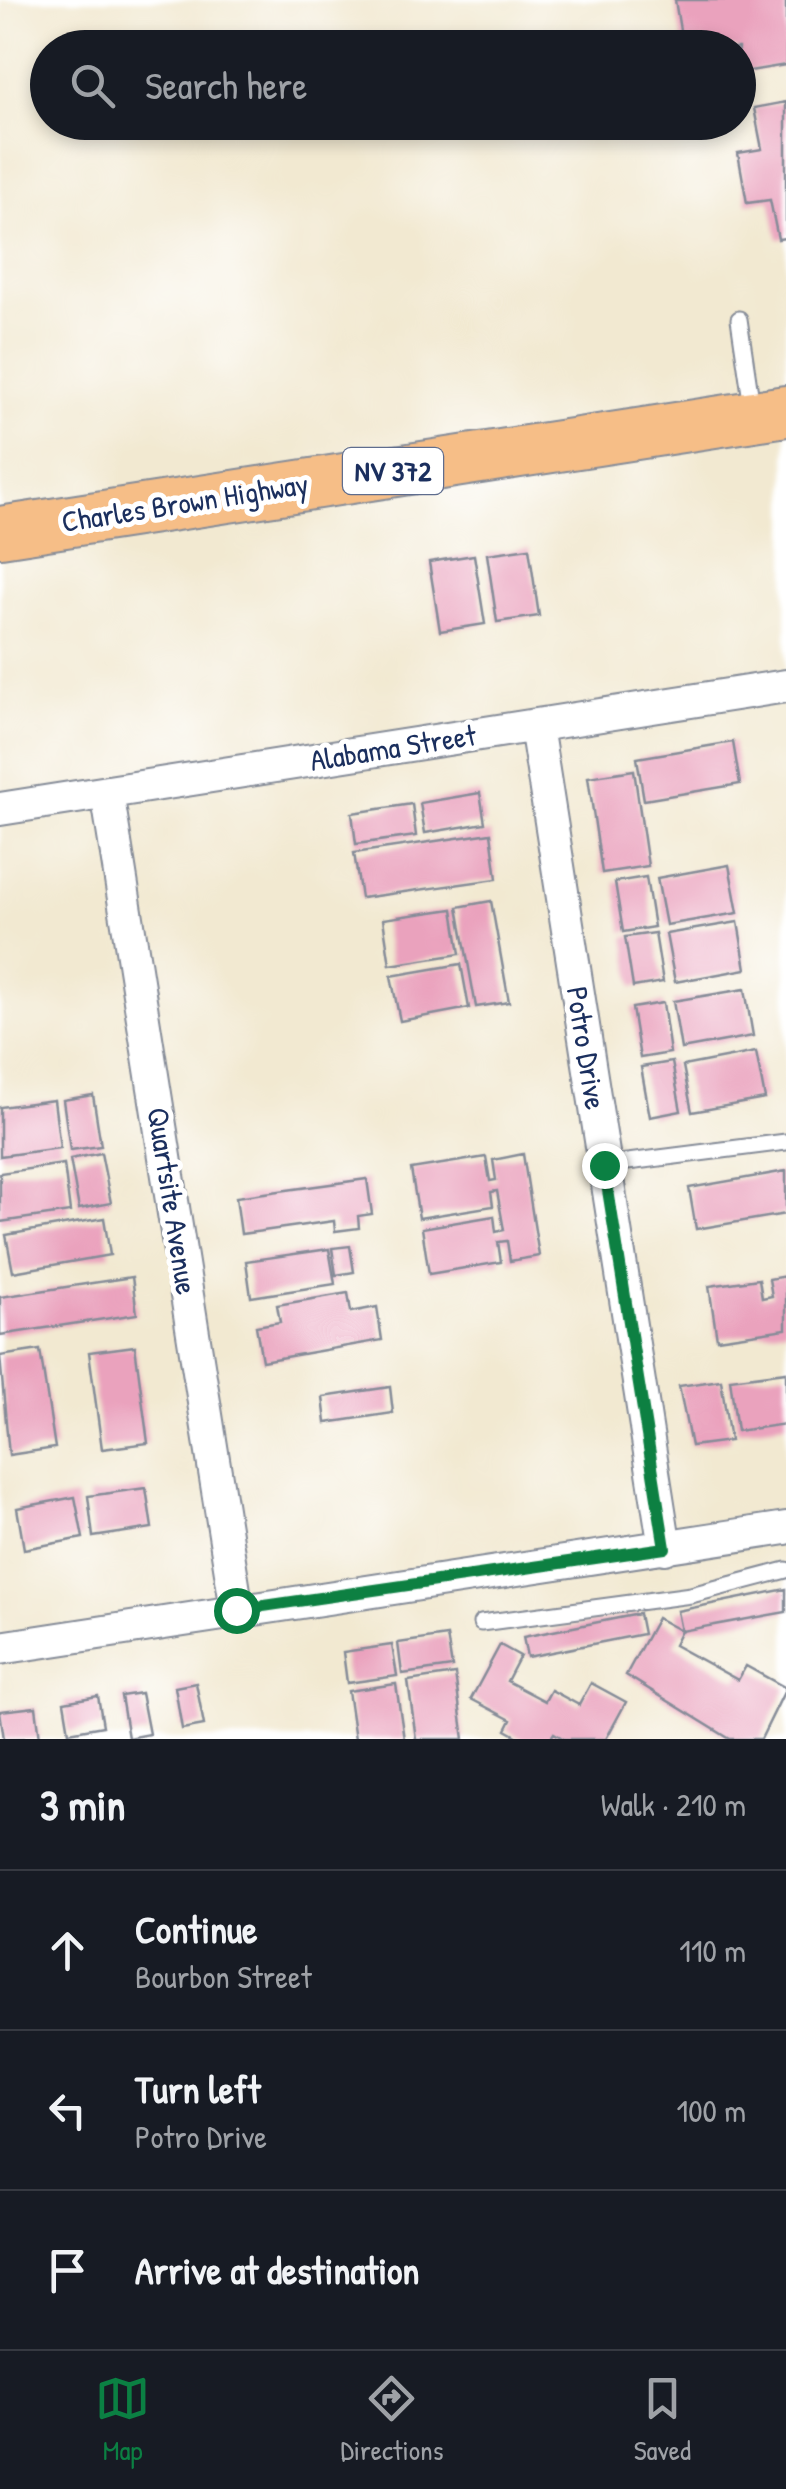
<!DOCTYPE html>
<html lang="en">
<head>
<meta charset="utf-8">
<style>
  body { margin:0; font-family:"Patrick Hand",sans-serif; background:#242831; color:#f1f3f6 }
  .stop { position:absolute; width:30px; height:30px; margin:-22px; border:8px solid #0b8043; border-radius:50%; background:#fff }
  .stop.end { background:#0b8043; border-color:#fff; box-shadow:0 2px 10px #0008 }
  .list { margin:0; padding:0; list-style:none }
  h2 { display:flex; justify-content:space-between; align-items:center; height:130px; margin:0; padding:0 40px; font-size:42px }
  h2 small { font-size:32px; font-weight:400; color:#9ea1a6 }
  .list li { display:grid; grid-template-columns:65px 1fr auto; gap:30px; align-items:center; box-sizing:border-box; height:160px; padding:0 40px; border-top:2px solid #363941 }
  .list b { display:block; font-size:38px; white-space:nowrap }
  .list p { margin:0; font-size:32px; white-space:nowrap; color:#9ea1a6 }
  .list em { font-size:32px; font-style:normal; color:#9ea1a6 }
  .icon { flex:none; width:55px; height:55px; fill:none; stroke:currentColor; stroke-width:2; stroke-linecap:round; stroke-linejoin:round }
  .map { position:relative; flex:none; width:786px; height:1739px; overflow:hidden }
  .search { position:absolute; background:#171b24; box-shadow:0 5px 15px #0003; left:30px; right:30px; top:30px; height:110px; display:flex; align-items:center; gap:25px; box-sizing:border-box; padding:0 35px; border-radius:55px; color:#9ea1a6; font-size:38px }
  .sheet { height:610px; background:#171b24 }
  nav { display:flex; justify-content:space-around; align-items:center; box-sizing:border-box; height:140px; border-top:2px solid #363941; background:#171b24; font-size:28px; color:#9ea1a6 }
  nav a { display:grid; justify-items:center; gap:5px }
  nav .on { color:#0b8043 }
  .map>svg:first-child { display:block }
  .building { fill:#eaa2bd }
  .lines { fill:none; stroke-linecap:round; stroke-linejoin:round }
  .lane-casing { stroke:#868c98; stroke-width:19 }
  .street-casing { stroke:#868c98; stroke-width:36 }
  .primary-casing { stroke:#868c98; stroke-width:54 }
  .lane { stroke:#fff; stroke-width:15 }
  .street { stroke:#fff; stroke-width:32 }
  .primary { stroke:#f6be87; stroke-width:50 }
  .route { stroke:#0b8043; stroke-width:12 }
  .labels { text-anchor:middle; stroke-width:10; stroke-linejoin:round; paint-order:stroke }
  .shield { fill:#fff; stroke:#5f6d8e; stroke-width:2.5 }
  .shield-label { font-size:28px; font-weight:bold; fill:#1b2f5e }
  .street-label { font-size:30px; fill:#1b2f5e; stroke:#fff }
</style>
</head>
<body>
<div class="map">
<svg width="786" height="1739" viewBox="0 0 786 1739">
  <rect width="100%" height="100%" fill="#fff"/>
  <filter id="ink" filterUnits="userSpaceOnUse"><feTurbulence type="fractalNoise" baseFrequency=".01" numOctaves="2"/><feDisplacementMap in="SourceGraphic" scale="20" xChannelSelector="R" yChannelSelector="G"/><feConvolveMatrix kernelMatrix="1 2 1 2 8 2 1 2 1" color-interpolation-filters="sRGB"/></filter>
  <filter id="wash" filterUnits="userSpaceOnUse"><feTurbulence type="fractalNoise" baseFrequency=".0048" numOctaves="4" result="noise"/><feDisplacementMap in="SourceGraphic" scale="40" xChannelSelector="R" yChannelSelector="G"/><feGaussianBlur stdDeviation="2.25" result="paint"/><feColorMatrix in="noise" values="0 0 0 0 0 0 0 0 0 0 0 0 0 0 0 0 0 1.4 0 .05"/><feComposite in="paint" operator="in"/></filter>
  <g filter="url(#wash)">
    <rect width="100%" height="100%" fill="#f2e9d1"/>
    <g id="blocks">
      <!-- building -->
      <path class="building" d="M675,0H786V65L738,73V48H683Z
        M786,102V238L778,239L770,200L747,203L738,153L762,149L754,108Z
        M529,548L539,616L497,622L487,554Z
        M474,555L485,624L440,631L429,562Z
        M733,742L740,784L644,800L637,758Z
        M634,770L648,866L602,873L588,777Z
        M480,793L485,823L425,833L420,803Z
        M412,804L416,836L356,844L352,813Z
        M491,833L497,879L361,898L354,853Z
        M729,865L738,913L666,925L657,878Z
        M646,877L654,927L623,932L615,882Z
        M491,901L509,1002L476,1007L458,907Z
        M453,909L460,954L390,965L383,919Z
        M738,922L746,969L675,982L666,934Z
        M655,933L663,982L633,987L625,937Z
        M461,964L469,1008L400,1021L391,976Z
        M745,989L753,1036L681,1049L673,1001Z
        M663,1003L670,1053L640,1058L632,1008Z
        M756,1052L765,1099L692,1112L683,1066Z
        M672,1062L681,1111L650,1117L641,1067Z
        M93,1095L101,1146L70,1150L63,1100Z
        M54,1100L60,1148L0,1156V1107Z
        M101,1153L111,1203L79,1209L70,1159Z
        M523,1154L539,1256L510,1261L507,1241L498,1242L501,1262L429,1274L422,1228L494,1216L496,1232L504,1230L497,1191L491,1192L493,1206L419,1218L411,1169L486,1157L490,1181L496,1180L493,1160Z
        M64,1164L70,1212L0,1222V1173Z
        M786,1171V1214L696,1229L689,1188Z
        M367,1179L372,1214L358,1216L359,1228L335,1231L334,1221L241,1234L236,1197Z
        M104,1218L110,1255L13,1272L6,1235Z
        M350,1246L354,1272L336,1275L332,1248Z
        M329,1249L335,1284L251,1297L246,1261Z
        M786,1276V1329L717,1339L709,1286L759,1279L762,1298L772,1296L769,1279Z
        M132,1277L137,1314L0,1335V1297Z
        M348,1293L351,1312L377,1307L382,1340L262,1361L256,1326L280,1322L277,1305Z
        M135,1346L148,1443L102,1449L89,1352Z
        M40,1350L55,1448L9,1455L0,1356Z
        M786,1372V1424L737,1431L730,1379Z
        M721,1380L730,1441L691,1446L679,1386Z
        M390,1387L393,1413L326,1423L323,1397Z
        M146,1488L152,1528L93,1537L88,1496Z
        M75,1497L83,1538L24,1549L17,1508Z
        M786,1589V1612L681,1631L674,1645L738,1680L746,1666L786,1688L761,1739H730L626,1675L657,1618L681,1631L677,1611Z
        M639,1614L643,1634L527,1657L523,1637Z
        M447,1636L452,1667L402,1674L398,1643Z
        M392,1645L397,1676L347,1683L343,1652Z
        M500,1645L520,1656L507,1681L545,1701L551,1690L579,1705L591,1683L626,1702L606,1739H564L554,1733L550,1739H522L506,1730L511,1720L471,1699Z
        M455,1674L464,1739H416L408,1681Z
        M196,1683L204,1725L182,1729L175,1687Z
        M396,1684L404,1739H355L348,1691Z
        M141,1693L149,1734L128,1738L121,1696Z
        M98,1696L103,1726L69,1732L64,1702Z
        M36,1707L40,1738L4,1739L0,1711Z"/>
    </g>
  </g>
  <g filter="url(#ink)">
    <use href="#blocks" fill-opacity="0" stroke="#868c98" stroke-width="2.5"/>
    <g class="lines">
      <!-- lane casing -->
      <g class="lane-casing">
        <path id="lane" d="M739,319L752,407
          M604,1165L786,1142
          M481,1623L691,1595L786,1570"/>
      </g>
      <!-- street casing -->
      <g class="street-casing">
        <path id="street" d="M536,726L665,1548
          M107,792L237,1610
          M0,809L786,686
          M0,1648L786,1528"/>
      </g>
      <!-- primary casing -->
      <g class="primary-casing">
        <path id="primary" d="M0,532L786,411"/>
      </g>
      <!-- lane -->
      <use href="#lane" class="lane"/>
      <!-- street -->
      <use href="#street" class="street"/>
      <!-- primary -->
      <use href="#primary" class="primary"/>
    </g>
  </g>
  <g class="lines" filter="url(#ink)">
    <!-- route -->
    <path class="route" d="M236,1610L665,1548L604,1165"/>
  </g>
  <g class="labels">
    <!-- shield labels -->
    <rect class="shield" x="343" y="448" width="100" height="46" rx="8"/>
    <g class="shield-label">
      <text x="393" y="481">NV 372</text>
    </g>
    <!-- street labels -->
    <g class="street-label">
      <text transform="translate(185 503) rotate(-9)" y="10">Charles Brown Highway</text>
      <text transform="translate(393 748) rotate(-9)" y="10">Alabama Street</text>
      <text transform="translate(586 1048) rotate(81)" y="10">Potro Drive</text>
      <text transform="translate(172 1201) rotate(81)" y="10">Quartsite Avenue</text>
    </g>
  </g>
</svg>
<div class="stop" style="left:236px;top:1610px"></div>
<div class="stop end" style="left:604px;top:1165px"></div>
<div class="search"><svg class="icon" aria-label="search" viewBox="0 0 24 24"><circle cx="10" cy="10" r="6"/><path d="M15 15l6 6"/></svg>Search here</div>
</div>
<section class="sheet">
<h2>3 min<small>Walk · 210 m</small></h2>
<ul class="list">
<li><svg class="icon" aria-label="ahead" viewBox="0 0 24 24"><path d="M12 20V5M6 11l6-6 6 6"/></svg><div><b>Continue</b><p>Bourbon Street</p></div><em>110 m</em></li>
<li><svg class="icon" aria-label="left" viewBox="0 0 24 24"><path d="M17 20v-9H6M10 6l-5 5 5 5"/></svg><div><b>Turn left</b><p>Potro Drive</p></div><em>100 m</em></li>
<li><svg class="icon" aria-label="arrive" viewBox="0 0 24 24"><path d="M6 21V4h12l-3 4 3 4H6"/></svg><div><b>Arrive at destination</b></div></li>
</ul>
</section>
<nav>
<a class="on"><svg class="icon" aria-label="map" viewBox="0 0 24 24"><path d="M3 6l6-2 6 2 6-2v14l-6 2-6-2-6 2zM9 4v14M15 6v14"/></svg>Map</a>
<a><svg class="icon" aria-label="directions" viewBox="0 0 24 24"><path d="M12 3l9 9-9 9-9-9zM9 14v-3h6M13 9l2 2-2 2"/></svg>Directions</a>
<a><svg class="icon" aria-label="saved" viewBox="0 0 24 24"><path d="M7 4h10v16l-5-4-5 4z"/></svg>Saved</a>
</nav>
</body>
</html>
